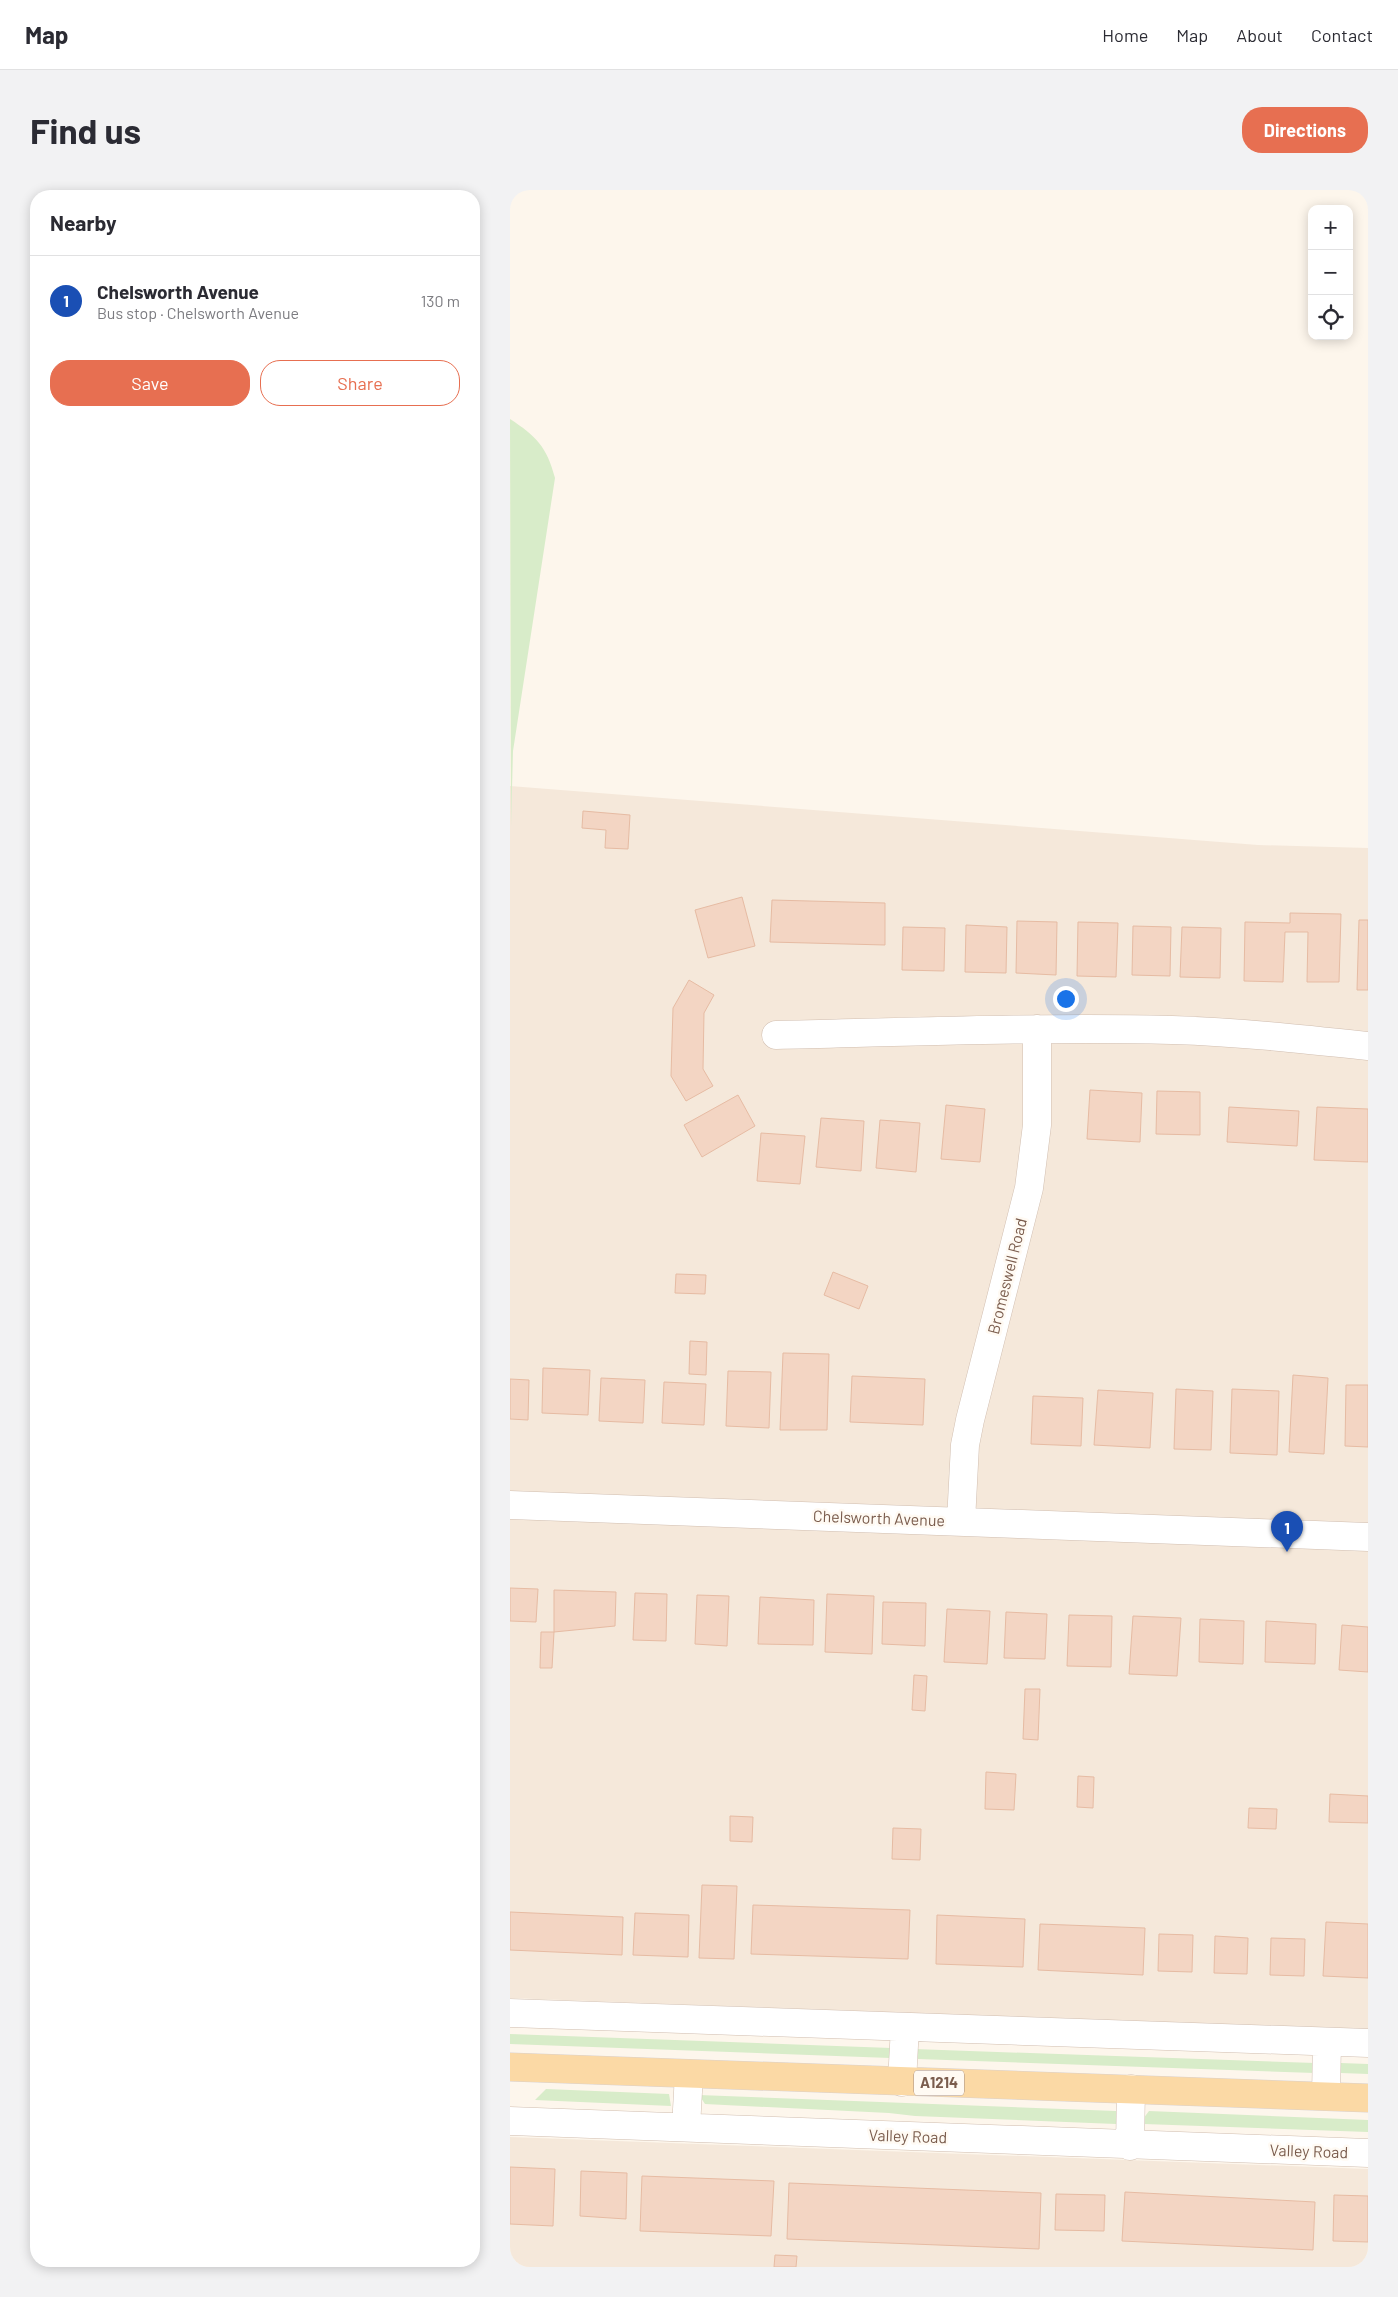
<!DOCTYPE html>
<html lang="en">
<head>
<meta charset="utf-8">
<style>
  body { margin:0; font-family:Barlow,sans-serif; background:#f2f2f3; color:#2b2b33 }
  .controls { position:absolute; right:15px; top:15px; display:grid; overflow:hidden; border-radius:10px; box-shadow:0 2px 12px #0003 }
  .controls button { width:45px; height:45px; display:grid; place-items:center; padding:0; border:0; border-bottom:1px solid #e1e1e2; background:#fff; color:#2b2b33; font:25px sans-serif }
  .you { position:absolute; left:555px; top:808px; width:18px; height:18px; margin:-12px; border:4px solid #fff; border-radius:50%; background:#1a73e8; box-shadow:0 0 0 8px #1a73e833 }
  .badge { display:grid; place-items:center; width:32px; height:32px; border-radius:50%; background:#e76f51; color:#fff; font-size:16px; font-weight:700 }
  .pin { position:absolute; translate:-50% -41px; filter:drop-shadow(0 1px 2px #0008) }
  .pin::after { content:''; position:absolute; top:26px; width:18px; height:15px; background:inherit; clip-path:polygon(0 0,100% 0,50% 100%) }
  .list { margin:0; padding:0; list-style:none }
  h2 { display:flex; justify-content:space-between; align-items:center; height:65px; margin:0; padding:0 20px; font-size:21px }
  h2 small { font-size:16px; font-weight:400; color:#7c7c81 }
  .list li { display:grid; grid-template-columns:32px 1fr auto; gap:15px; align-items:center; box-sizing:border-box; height:90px; padding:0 20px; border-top:1px solid #e1e1e2 }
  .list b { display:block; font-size:19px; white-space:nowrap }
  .list p { margin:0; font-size:16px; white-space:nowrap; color:#7c7c81 }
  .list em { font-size:16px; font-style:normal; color:#7c7c81 }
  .actions { display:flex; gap:10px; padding:15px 20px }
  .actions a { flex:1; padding:11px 0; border:1px solid #e76f51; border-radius:20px; text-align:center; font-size:18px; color:#e76f51 }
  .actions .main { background:#e76f51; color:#fff }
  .icon { flex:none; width:28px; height:28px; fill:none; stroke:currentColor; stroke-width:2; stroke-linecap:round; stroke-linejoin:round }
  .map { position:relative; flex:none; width:858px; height:2077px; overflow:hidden; border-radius:20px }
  header { display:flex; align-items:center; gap:30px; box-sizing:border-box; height:70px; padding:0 25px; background:#fff; border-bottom:1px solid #e1e1e2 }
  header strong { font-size:24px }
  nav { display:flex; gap:28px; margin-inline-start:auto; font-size:18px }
  .intro { display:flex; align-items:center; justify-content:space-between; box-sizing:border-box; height:120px; padding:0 30px }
  h1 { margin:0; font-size:35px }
  .button { padding:12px 22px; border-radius:20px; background:#e76f51; color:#fff; font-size:18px; font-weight:700 }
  main { display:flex; gap:30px; padding:0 30px }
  aside { flex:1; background:#fff; border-radius:20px; box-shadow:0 2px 12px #0003 }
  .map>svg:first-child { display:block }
  .residential { fill:#f5e8da }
  .green { fill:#d8ecc9 }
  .building { fill:#f3d5c3; stroke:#e6bba3 }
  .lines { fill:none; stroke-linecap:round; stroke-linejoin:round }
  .minor-casing { stroke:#d1beb0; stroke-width:29 }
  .major-casing { stroke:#dad1cd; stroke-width:29 }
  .minor { stroke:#fff; stroke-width:28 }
  .major { stroke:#fbd9a5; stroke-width:28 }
  .labels { text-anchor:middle; stroke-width:5; stroke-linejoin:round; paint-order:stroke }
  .shield { fill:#fffaf3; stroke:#a28b7f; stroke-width:1 }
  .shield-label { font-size:15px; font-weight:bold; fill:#7a5c4d }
  .street-label { font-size:16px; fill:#7a5c4d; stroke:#fffaf3 }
</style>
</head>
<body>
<header>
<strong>Map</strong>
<nav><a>Home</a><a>Map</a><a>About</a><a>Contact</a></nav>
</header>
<div class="intro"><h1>Find us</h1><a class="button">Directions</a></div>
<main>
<aside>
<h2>Nearby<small></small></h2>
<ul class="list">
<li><span class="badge" style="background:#1a4fb4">1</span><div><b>Chelsworth Avenue</b><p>Bus stop · Chelsworth Avenue</p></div><em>130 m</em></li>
</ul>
<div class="actions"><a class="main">Save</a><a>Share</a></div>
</aside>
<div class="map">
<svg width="858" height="2077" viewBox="0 0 858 2077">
  <rect width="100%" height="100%" fill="#fdf6ec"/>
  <!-- residential -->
  <path class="residential" d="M0,596L748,655L858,658V1840L0,1808Z
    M0,1947L858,1979V2077H0Z"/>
  <!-- green -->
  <path class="green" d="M0,229C26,246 37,257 45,288L3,561L1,637Z
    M0,1844L381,1858L380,1868L0,1854Z
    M404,1859L805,1873L804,1883L408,1869Z
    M831,1873L858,1874V1884L831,1883Z
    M36,1899L159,1904L161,1916L25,1910Z
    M189,1905L606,1921V1934L405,1926L379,1923L195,1914Z
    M639,1921L858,1930V1942L634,1934L633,1929Z"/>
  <!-- building -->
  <path class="building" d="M73,621L120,625L118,659L95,658L96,640L72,638Z
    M232,707L245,756L198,768L185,720Z
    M262,710L375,713V755L260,752Z
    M780,723L831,724L829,792H797L798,742H775L773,792L734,791L735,732L780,733Z
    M849,730H858V800H847Z
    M507,731L547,732L546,785L506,783Z
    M568,732L608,733L606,787L567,786Z
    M456,735L497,737L496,783L455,782Z
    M623,736L661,737L660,786L622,785Z
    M393,737L435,738L434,781L392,780Z
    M672,737L711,738L710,788L670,787Z
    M179,790L204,805L194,823L193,879L203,896L176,911L161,886L163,818Z
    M580,900L632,903L630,952L577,949Z
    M647,901L690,902V945L646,944Z
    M228,905L245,936L192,967L174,935Z
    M436,915L475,919L470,972L431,969Z
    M719,917L789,921L787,956L717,952Z
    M807,917L858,919V972L804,970Z
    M311,928L354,931L351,981L306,977Z
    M370,930L410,933L406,982L366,978Z
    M251,943L295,946L290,994L247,991Z
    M323,1082L358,1096L349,1119L314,1105Z
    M166,1084L196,1085L195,1104L165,1103Z
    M180,1151L197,1152L196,1185L179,1184Z
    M273,1163L319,1164L317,1240H270Z
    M33,1178L80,1180L78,1225L32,1223Z
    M218,1181L261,1182L259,1238L216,1236Z
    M783,1185L818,1188L814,1264L779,1262Z
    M342,1186L415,1189L413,1235L340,1232Z
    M91,1188L135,1190L133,1233L89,1231Z
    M0,1189L19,1190L18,1230L0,1229Z
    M154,1192L196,1194L194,1235L152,1233Z
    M836,1195H858V1257L835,1256Z
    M666,1199L703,1201L701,1260L664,1259Z
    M722,1199L769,1201L767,1265L720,1263Z
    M588,1200L643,1203L640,1258L584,1255Z
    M523,1206L573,1208L571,1256L521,1254Z
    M0,1398L28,1399L26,1432L0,1431Z
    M44,1400L106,1402L105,1436L44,1442Z
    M125,1403L157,1404L156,1451L123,1450Z
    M317,1404L364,1406L362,1464L315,1462Z
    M187,1405L219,1406L217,1456L185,1454Z
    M250,1407L304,1410L303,1455L248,1454Z
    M373,1412L416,1413L415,1456L372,1454Z
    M437,1419L480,1421L477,1474L434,1472Z
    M496,1422L537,1424L535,1469L494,1468Z
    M559,1425L602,1426L601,1477L557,1476Z
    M623,1426L671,1428L667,1486L619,1484Z
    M690,1429L734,1431L733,1474L689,1472Z
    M756,1431L806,1434L805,1474L755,1472Z
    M832,1435L858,1437V1482L829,1480Z
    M31,1442H44L42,1478H30Z
    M404,1485L417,1486L415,1521L402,1520Z
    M515,1499H530L528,1550L513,1549Z
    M476,1582L506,1584L504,1620L475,1619Z
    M568,1586L584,1587L583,1618L567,1617Z
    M820,1604L858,1606V1633L819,1632Z
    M739,1618L767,1619L766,1639L738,1638Z
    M220,1626L243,1627L242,1652L220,1651Z
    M383,1638L411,1639L410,1670L382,1669Z
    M192,1695L227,1696L224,1769L189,1768Z
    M243,1715L400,1720L398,1769L241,1764Z
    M0,1722L113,1727L112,1765L0,1760Z
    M125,1723L179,1725L178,1767L123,1765Z
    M427,1725L515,1729L513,1777L426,1774Z
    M816,1732L858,1734V1788L813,1786Z
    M530,1734L635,1738L633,1785L528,1780Z
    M649,1744L683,1745L682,1782L648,1781Z
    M705,1746L738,1748L737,1784L704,1783Z
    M761,1748L795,1749L794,1786L760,1785Z
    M0,1977L45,1979L43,2036L0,2034Z
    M71,1981L117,1983L116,2029L70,2026Z
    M132,1986L264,1991L261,2046L130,2041Z
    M279,1993L531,2003L529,2059L277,2049Z
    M615,2002L805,2012L803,2060L612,2051Z
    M546,2004L595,2005L594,2041L545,2040Z
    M824,2005L858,2006V2052L823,2051Z
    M265,2065L287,2066L286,2077H264Z"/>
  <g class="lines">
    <!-- minor casing -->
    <g class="minor-casing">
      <path id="minor" d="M266,845C398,842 530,837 662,840C728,842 793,849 858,856
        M0,1315L858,1347
        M451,1331L455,1255L460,1230L519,998L527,935V839
        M0,1823L858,1853
        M392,1892L395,1837
        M816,1906L817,1852
        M0,1931L858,1963
        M176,1937L179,1884
        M620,1956L621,1899"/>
    </g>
    <!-- major casing -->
    <g class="major-casing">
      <path id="major" d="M0,1877L858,1908"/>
    </g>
    <!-- minor -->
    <use href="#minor" class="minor"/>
    <!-- major -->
    <use href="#major" class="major"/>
  </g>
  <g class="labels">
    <!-- shield labels -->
    <rect class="shield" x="404" y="1880.5" width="50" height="25" rx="4"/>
    <g class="shield-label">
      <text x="429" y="1898">A1214</text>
    </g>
    <!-- street labels -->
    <g class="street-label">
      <text transform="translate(497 1086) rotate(-76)" y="6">Bromeswell Road</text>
      <text transform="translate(369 1328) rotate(2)" y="6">Chelsworth Avenue</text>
      <text transform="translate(398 1946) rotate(2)" y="6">Valley Road</text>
      <text transform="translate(799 1961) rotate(2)" y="6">Valley Road</text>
    </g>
  </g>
</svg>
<div class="controls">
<button>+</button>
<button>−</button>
<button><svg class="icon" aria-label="locate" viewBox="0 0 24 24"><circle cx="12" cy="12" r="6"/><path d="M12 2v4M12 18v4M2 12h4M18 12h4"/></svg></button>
</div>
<div class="you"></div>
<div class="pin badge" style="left:777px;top:1362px;background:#1a4fb4">1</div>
</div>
</main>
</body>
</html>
